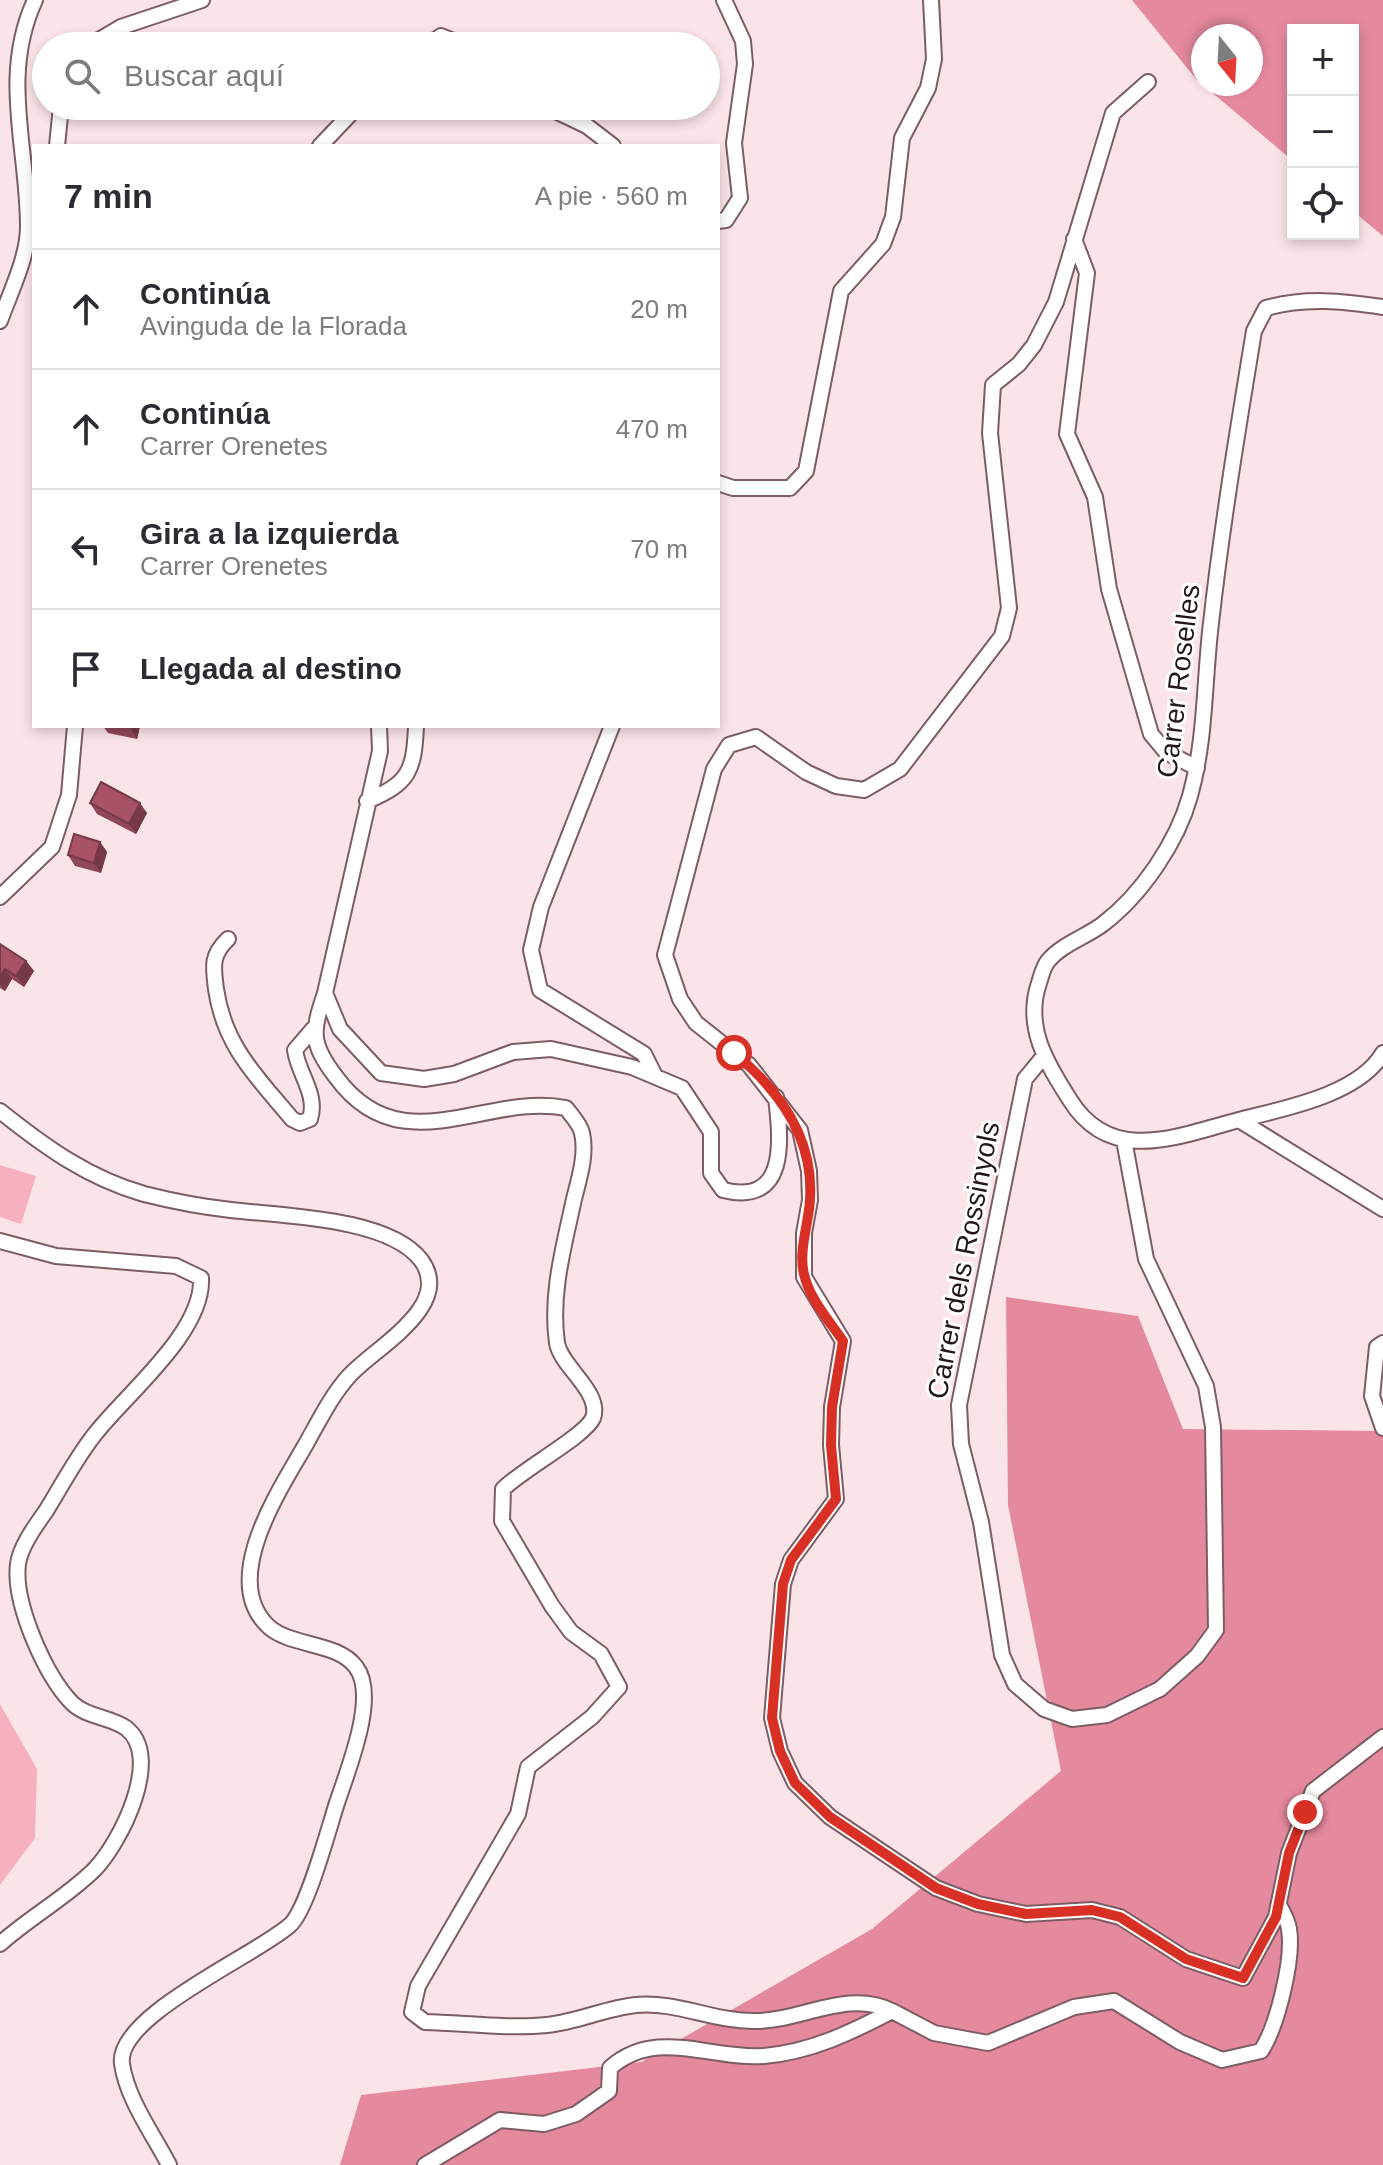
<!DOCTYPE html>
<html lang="es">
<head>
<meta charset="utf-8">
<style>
  body { margin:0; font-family:Arial,sans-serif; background:#f2f2f3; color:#2b2b33 }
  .controls { position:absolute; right:24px; top:24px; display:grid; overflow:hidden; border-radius:0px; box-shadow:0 4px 12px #0003 }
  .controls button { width:72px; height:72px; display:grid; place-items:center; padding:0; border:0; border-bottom:2px solid #e1e1e2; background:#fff; color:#2b2b33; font:40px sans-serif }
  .compass { position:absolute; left:1191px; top:24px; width:72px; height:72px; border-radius:50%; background:#fff; box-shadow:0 4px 12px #0003; rotate:162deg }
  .stop { position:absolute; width:24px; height:24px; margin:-18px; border:6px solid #d93025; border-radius:50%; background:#fff }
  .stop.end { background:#d93025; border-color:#fff; box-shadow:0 2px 8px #0008 }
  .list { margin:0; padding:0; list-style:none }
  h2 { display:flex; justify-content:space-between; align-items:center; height:104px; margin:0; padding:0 32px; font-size:34px }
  h2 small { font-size:26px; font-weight:400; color:#7c7c81 }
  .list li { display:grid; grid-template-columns:52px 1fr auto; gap:24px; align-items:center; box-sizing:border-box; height:120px; padding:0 32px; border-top:2px solid #e1e1e2 }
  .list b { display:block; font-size:30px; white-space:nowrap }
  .list p { margin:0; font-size:26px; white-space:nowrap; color:#7c7c81 }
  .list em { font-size:26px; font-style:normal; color:#7c7c81 }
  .icon { flex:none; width:44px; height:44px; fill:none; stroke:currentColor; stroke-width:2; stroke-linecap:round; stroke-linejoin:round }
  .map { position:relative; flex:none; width:1383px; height:2165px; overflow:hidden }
  .search { position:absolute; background:#fff; box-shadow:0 4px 12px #0003; left:32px; top:32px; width:688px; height:88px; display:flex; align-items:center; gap:20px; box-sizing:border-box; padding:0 28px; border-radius:44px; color:#7c7c81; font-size:30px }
  .panel { position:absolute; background:#fff; box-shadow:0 4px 12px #0003; left:32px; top:144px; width:688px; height:584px; border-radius:0px }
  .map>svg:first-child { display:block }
  .green { fill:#f7b0bf }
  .forest { fill:#e5899e; fill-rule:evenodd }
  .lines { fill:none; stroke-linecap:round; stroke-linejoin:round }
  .minor-casing { stroke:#7c5d63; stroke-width:18 }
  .minor { stroke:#fff; stroke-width:14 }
  .wall { fill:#904759 }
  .shaded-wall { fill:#753948 }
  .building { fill:#a75267; stroke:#753948; stroke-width:2 }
  .route { stroke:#d93025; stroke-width:10 }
  .labels { text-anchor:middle; stroke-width:6; stroke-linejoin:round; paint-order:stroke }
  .street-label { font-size:28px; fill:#24171a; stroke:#fff }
</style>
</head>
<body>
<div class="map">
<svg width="1383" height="2165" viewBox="0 0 1383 2165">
  <rect width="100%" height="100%" fill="#fae4e8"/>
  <!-- green -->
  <path class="green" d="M0,1165L36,1176L21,1224L0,1217Z
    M0,1704L37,1769L35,1838L0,1885Z"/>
  <!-- forest -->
  <path class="forest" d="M1132,0H1383V236L1353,211V30H1293V161L1196,79ZM1251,36V84H1203V36Z
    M1006,1297L1138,1316L1183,1429L1383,1431V2165H340L361,2095L641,2062L872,1929L1061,1771L1008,1505Z"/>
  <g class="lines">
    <!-- minor casing -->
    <g class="minor-casing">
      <path id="minor" d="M89,46L121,27L202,0
        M427,46L441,36L466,46
        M1148,82L1113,113L1056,302L1034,345L1019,364L993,385L990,433L1009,608L1002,636L900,769L864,790L836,786L806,772L756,737L729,745L714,769L665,955L680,999L696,1023L749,1065L800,1130L809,1171L810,1200L804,1233V1277L843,1341L832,1407L831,1445L836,1499L791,1560L783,1584L772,1718L780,1751L795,1783L830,1817L936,1888L978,1904L1026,1914L1092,1910L1120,1917L1186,1959L1243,1978L1276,1917L1289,1853L1313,1791L1383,1737
        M545,106L587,126L613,146
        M57,146L61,106
        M320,146L358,106
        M718,221L726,220L740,198L734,143L745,64L743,41L724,0
        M1074,239L1087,273L1067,434L1095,497L1109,589L1151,734L1166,752L1197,768
        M1383,307C1343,301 1305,297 1266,308L1254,331C1238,428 1222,525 1211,623C1204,681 1206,739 1190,796C1177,843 1141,895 1103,924C1086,937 1062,944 1048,961C1043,967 1041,977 1039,983C1024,1027 1047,1064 1070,1100C1111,1166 1178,1136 1239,1120C1282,1109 1359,1095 1383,1053
        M0,321C10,293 28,257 28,227C28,148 0,76 35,0
        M718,483L733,488H790L806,471L841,291L883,244L893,217L902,138L928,88L934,59L931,0
        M379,726L380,751L325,993L340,1029L381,1073L424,1079L454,1074L513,1052L551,1049L632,1067L682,1088L711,1132V1173L723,1190C788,1206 781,1141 776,1097
        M612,726L541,907L531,950L540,990L644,1054L655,1076
        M367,801C409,783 414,772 416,726
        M0,897L52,847L69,795L75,726
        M228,939C211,955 213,966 216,989C224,1046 257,1077 292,1119L300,1123L310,1119C318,1094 298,1074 295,1050L313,1029
        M325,993C312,1032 310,1043 336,1077C401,1166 486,1092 566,1108C571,1115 580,1124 582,1133C587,1154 579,1179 574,1199C564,1246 550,1294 557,1343C561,1367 602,1392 593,1418C585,1436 523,1469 503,1489L502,1521L552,1606L571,1632L601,1654L619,1687L592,1717L528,1767L518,1814L418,1986L412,2012L425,2022C465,2023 508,2029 547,2025C577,2022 606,2008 636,2005C676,2001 715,2022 756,2021C802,2021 847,1989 892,2011
        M1044,1056L1025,1079L959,1405L961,1444L981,1522L1002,1655L1015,1684L1044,1709L1072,1719L1107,1715L1160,1689L1197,1656L1216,1630L1213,1427L1206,1386L1146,1259L1124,1140
        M0,1111C45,1147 88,1178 144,1194C172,1201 203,1207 231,1210C281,1216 388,1217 421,1260C455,1306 374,1348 349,1376C331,1396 319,1421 306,1444C281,1488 218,1580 269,1627C292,1647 338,1642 356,1667C379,1697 346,1774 336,1806C328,1831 307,1910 290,1925C257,1955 115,2016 122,2064C127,2099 153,2134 169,2165
        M1239,1120L1383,1209
        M0,1241L56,1256L176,1266L201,1278C204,1332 126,1394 95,1434C76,1458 62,1485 46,1511C36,1525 20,1547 18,1564C13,1603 45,1675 72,1703C86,1717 111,1717 126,1728C164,1757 120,1843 95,1869C67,1897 30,1917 0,1944
        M1383,1343L1377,1347L1372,1396L1383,1428
        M425,2165L500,2120L544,2124L576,2114L609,2091L610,2068C656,2027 710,2060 764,2056C811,2052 852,2032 892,2011L934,2033L988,2043L1074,2007L1114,2001L1180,2042L1222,2060L1261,2051C1277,2027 1294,1959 1289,1929C1288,1921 1283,1912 1279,1905"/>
    </g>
    <!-- minor -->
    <use href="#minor" class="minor"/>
  </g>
  <!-- wall -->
  <path class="wall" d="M103,726H140L137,739L108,733Z
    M90,803L147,813L136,834L97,814Z
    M100,842L107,852L101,873L75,866L68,855Z
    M0,944L26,961L34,971L24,987L12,979L5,991L0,988Z"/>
  <!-- shaded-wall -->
  <path class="shaded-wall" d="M130,726H140L137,739L130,728Z
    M140,803L147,813L136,834L129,824Z
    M100,842L107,852L101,873L94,863Z
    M26,961L34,971L24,987L16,976Z
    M5,969L12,979L5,991L0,984V976Z"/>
  <!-- building -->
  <path class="building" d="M101,782L140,803L129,824L90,803Z
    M74,834L100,842L94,863L68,855Z
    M0,944L26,961L16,976L5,969L0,976Z"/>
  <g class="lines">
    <!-- route -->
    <path class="route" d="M734,1053C779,1090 814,1138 810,1199C809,1224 797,1253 805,1278C811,1300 830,1322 843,1341L832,1407L831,1445L836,1499L791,1560L783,1584L772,1718L780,1751L795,1783L830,1817L936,1888L978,1904L1026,1914L1092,1910L1120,1917L1186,1959L1243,1978L1276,1917L1289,1853L1305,1812"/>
  </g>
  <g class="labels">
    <!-- street labels -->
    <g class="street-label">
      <text transform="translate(1178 681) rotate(-83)" y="10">Carrer Roselles</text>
      <text transform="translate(963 1260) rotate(-79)" y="10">Carrer dels Rossinyols</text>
    </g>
  </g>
</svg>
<div class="controls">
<button>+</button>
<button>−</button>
<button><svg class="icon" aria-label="locate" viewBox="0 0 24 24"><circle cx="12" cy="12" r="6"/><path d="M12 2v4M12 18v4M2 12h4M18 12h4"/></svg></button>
</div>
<svg class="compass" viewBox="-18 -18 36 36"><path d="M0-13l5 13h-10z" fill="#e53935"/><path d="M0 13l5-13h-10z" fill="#7c7c81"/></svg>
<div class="stop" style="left:734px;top:1053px"></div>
<div class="stop end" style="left:1305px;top:1812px"></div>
<div class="search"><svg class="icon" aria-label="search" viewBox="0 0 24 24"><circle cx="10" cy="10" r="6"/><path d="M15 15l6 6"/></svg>Buscar aquí</div>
<section class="panel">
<h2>7 min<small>A pie · 560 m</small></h2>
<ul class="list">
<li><svg class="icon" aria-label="ahead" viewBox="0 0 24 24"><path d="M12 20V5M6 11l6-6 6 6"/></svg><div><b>Continúa</b><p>Avinguda de la Florada</p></div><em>20 m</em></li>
<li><svg class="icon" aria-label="ahead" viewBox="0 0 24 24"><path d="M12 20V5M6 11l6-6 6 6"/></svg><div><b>Continúa</b><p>Carrer Orenetes</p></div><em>470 m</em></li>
<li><svg class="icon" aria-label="left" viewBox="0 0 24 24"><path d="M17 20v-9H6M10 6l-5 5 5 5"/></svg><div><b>Gira a la izquierda</b><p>Carrer Orenetes</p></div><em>70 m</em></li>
<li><svg class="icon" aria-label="arrive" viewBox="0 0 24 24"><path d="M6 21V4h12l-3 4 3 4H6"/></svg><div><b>Llegada al destino</b></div></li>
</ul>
</section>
</div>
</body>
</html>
